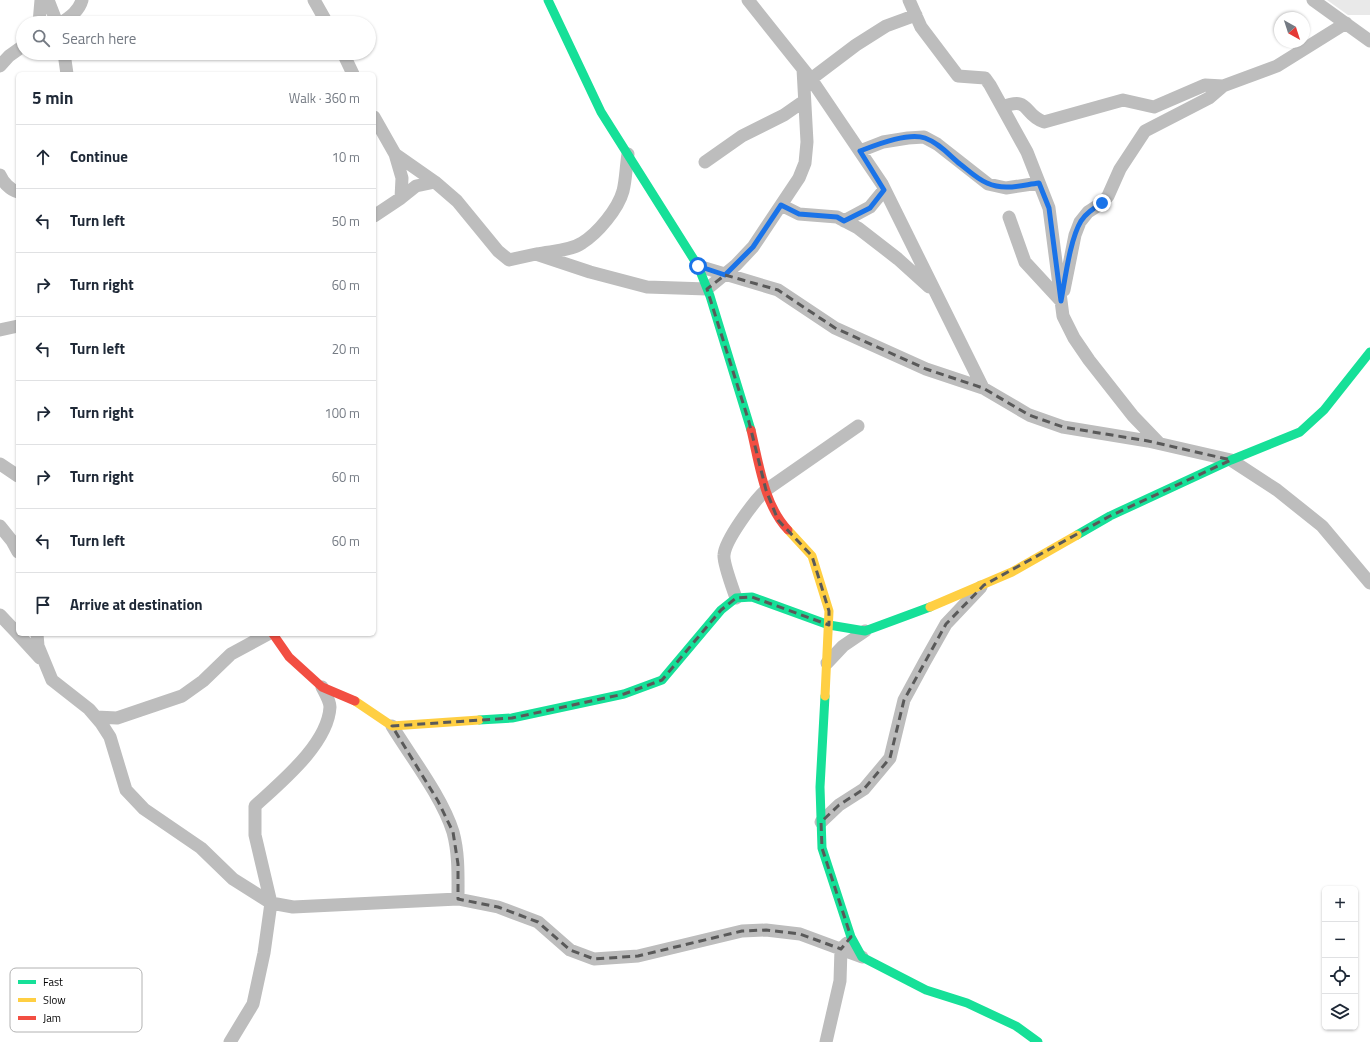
<!DOCTYPE html>
<html lang="en">
<head>
<meta charset="utf-8">
<style>
  body { margin:0; font-family:"Titillium Web",sans-serif; background:#f2f2f3; color:#1f2937 }
  .controls { position:absolute; right:12px; bottom:12px; display:grid; overflow:hidden; border-radius:6px; box-shadow:0 1px 3px #0004 }
  .controls button { width:36px; height:36px; display:grid; place-items:center; padding:0; border:0; border-bottom:1px solid #e0e1e3; background:#fff; color:#1f2937; font:20px sans-serif }
  .compass { position:absolute; left:1274px; top:12px; width:36px; height:36px; border-radius:50%; background:#fff; box-shadow:0 1px 3px #0004; rotate:141deg }
  .stop { position:absolute; width:12px; height:12px; margin:-9px; border:3px solid #1a73e8; border-radius:50%; background:#fff }
  .stop.end { background:#1a73e8; border-color:#fff; box-shadow:0 1px 4px #0008 }
  .list { margin:0; padding:0; list-style:none }
  h2 { display:flex; justify-content:space-between; align-items:center; height:52px; margin:0; padding:0 16px; font-size:17px }
  h2 small { font-size:13px; font-weight:400; color:#747a83 }
  .list li { display:grid; grid-template-columns:26px 1fr auto; gap:12px; align-items:center; box-sizing:border-box; height:64px; padding:0 16px; border-top:1px solid #e0e1e3 }
  .list b { display:block; font-size:15px; white-space:nowrap }
  .list em { font-size:13px; font-style:normal; color:#747a83 }
  .icon { flex:none; width:22px; height:22px; fill:none; stroke:currentColor; stroke-width:2; stroke-linecap:round; stroke-linejoin:round }
  .map { position:relative; flex:none; width:1370px; height:1042px; overflow:hidden }
  .search { position:absolute; background:#fff; box-shadow:0 1px 3px #0004; left:16px; top:16px; width:360px; height:44px; display:flex; align-items:center; gap:10px; box-sizing:border-box; padding:0 14px; border-radius:22px; color:#747a83; font-size:15px }
  .panel { position:absolute; background:#fff; box-shadow:0 1px 3px #0004; left:16px; top:72px; width:360px; height:564px; border-radius:6px }
  .map>svg:first-child { display:block }
  .green { fill:#e9e9e9 }
  .lines { fill:none; stroke-linecap:round; stroke-linejoin:round }
  .street { stroke:#bdbdbd; stroke-width:13 }
  .fast { stroke:#16e098; stroke-width:9 }
  .slow { stroke:#ffcf43; stroke-width:9 }
  .jam { stroke:#f24e42; stroke-width:9 }
  .route { stroke:#1a73e8; stroke-width:5 }
  .marked { fill:none; stroke:#595959; stroke-width:3; stroke-dasharray:8 5; stroke-linejoin:round }
  .key { fill:#fff; stroke:#b2b2b2; stroke-width:1 }
  .key-label { font-size:11px; fill:#000 }
</style>
</head>
<body>
<div class="map">
<svg width="1370" height="1042" viewBox="0 0 1370 1042">
  <rect width="100%" height="100%" fill="#fff"/>
  <!-- green -->
  <path class="green" d="M1327,0H1370V15H1348Z"/>
  <g class="lines">
    <!-- street -->
    <path class="street" d="M48,0L57,23
      M314,0L327,23
      M748,0L811,79L882,184L983,388
      M909,0L921,27L958,76L985,78L990,85L1027,152L1049,208L1063,316L1074,338L1089,360L1133,416L1159,443
      M1313,0L1370,41
      M39,23L41,0
      M61,23C70,17 79,11 82,0
      M64,53L67,74
      M343,53L353,74
      M0,66L9,56L23,46
      M811,79L856,45L886,26L916,15
      M1002,107C1031,96 1022,114 1044,122L1123,100L1154,107L1205,85L1223,86L1277,66L1346,23
      M374,117L395,154L435,182L457,201L498,251L509,260L536,254L590,272L647,287L707,289L736,265L753,247L799,178L805,163L807,142L803,69
      M860,151L883,142L908,138L924,137L937,144L988,184L1006,188L1039,183
      M705,162L742,136L784,115L804,101
      M0,175C3,182 10,190 18,192
      M401,198L416,186L435,182
      M781,205L799,214L837,217L858,228L898,259L929,287
      M374,216L401,198L402,178L395,154
      M1009,217L1025,262L1061,301
      M844,221L870,207L884,190
      M537,254C551,251 570,251 582,243C598,233 618,209 623,191C626,179 626,166 628,154
      M698,266L778,290L835,328L926,369L983,388L1029,415L1063,427L1148,441L1231,460L1277,490L1322,526L1370,583
      M1064,290L1075,235L1080,222L1088,212L1102,203L1108,196L1120,169L1145,131L1209,98L1223,86
      M0,330L18,326
      M0,464L18,476
      M0,526L12,541L18,552
      M736,598C733,589 723,563 724,555C725,540 754,501 766,490L858,426
      M0,615L18,634
      M18,634L40,658
      M37,634L38,646L52,680L89,709L101,723L110,737L126,790L144,809L201,848L233,879L271,903L255,835V806C281,782 328,744 330,707C330,701 325,693 322,687
      M827,663L843,646L865,631
      M96,717L117,718L182,696L203,681L231,654L268,634
      M821,822L839,805L864,789L890,758L904,700L924,663L946,624L981,587
      M458,899L498,907L538,922L570,950L594,959L638,956L742,931L766,930L800,934L862,957
      M230,1042L253,1004L264,953L271,903L293,907L458,899C458,877 459,854 453,832C442,797 411,757 392,726
      M826,1042L840,981L841,949L847,943"/>
    <!-- fast -->
    <path class="fast" d="M548,0L601,112L698,266L710,296L751,430
      M1077,535L1110,516L1231,460L1300,432L1324,410L1370,352
      M825,696L820,787L822,848L851,937L862,957L926,990L967,1003L1016,1026L1038,1042
      M479,720L512,718L624,694L662,680L721,610L736,598L752,597L829,625L865,631L930,607"/>
    <!-- slow -->
    <path class="slow" d="M788,530L812,556L829,611L825,696
      M930,607L1012,572L1077,535
      M355,701L392,726L479,720"/>
    <!-- jam -->
    <path class="jam" d="M751,430C759,463 764,505 788,530
      M273,634L289,657L322,687L355,701"/>
  </g>
  <g class="lines">
    <!-- route -->
    <path class="route" d="M698,266L725,275L753,247L781,205L799,214L837,217L844,221L870,208L884,190L860,151C876,145 908,132 925,138C939,143 949,155 960,164C968,170 977,179 987,183C1004,191 1022,185 1039,183L1049,208L1061,301C1065,280 1070,239 1081,221C1086,213 1094,208 1102,203"/>
  </g>
  <!-- marked area -->
  <path class="marked" d="M725,275L778,290L835,328L926,369L983,388L1029,415L1063,427L1148,441L1231,460L1110,516L984,585L946,624L904,700L890,758L864,789L839,805L821,822L822,848L851,937L841,949L800,934L766,930L742,931L638,956L594,959L570,950L538,922L498,907L458,899V864L453,832L438,801L392,726L512,718L624,694L662,680L721,610L736,598L752,597L829,625V611L812,556L778,520L766,490L749,422L707,289Z"/>
  <!-- legend -->
  <rect x="10" y="968" width="132" height="64" rx="6" class="key"/>
  <rect x="18" y="980" width="18" height="4" fill="#16e098"/>
  <rect x="18" y="998" width="18" height="4" fill="#ffcf43"/>
  <rect x="18" y="1016" width="18" height="4" fill="#f24e42"/>
  <g class="key-label">
    <text x="43" y="986">Fast</text>
    <text x="43" y="1004">Slow</text>
    <text x="43" y="1022">Jam</text>
  </g>
</svg>
<div class="controls">
<button>+</button>
<button>−</button>
<button><svg class="icon" aria-label="locate" viewBox="0 0 24 24"><circle cx="12" cy="12" r="6"/><path d="M12 2v4M12 18v4M2 12h4M18 12h4"/></svg></button>
<button><svg class="icon" aria-label="layers" viewBox="0 0 24 24"><path d="M12 4l9 5-9 5-9-5zM3 14l9 5 9-5"/></svg></button>
</div>
<svg class="compass" viewBox="-18 -18 36 36"><path d="M0-13l5 13h-10z" fill="#e53935"/><path d="M0 13l5-13h-10z" fill="#747a83"/></svg>
<div class="stop" style="left:698px;top:266px"></div>
<div class="stop end" style="left:1102px;top:203px"></div>
<div class="search"><svg class="icon" aria-label="search" viewBox="0 0 24 24"><circle cx="10" cy="10" r="6"/><path d="M15 15l6 6"/></svg>Search here</div>
<section class="panel">
<h2>5 min<small>Walk · 360 m</small></h2>
<ul class="list">
<li><svg class="icon" aria-label="ahead" viewBox="0 0 24 24"><path d="M12 20V5M6 11l6-6 6 6"/></svg><div><b>Continue</b></div><em>10 m</em></li>
<li><svg class="icon" aria-label="left" viewBox="0 0 24 24"><path d="M17 20v-9H6M10 6l-5 5 5 5"/></svg><div><b>Turn left</b></div><em>50 m</em></li>
<li><svg class="icon" aria-label="right" viewBox="0 0 24 24"><path d="M7 20v-9h11M14 6l5 5-5 5"/></svg><div><b>Turn right</b></div><em>60 m</em></li>
<li><svg class="icon" aria-label="left" viewBox="0 0 24 24"><path d="M17 20v-9H6M10 6l-5 5 5 5"/></svg><div><b>Turn left</b></div><em>20 m</em></li>
<li><svg class="icon" aria-label="right" viewBox="0 0 24 24"><path d="M7 20v-9h11M14 6l5 5-5 5"/></svg><div><b>Turn right</b></div><em>100 m</em></li>
<li><svg class="icon" aria-label="right" viewBox="0 0 24 24"><path d="M7 20v-9h11M14 6l5 5-5 5"/></svg><div><b>Turn right</b></div><em>60 m</em></li>
<li><svg class="icon" aria-label="left" viewBox="0 0 24 24"><path d="M17 20v-9H6M10 6l-5 5 5 5"/></svg><div><b>Turn left</b></div><em>60 m</em></li>
<li><svg class="icon" aria-label="arrive" viewBox="0 0 24 24"><path d="M6 21V4h12l-3 4 3 4H6"/></svg><div><b>Arrive at destination</b></div></li>
</ul>
</section>
</div>
</body>
</html>
